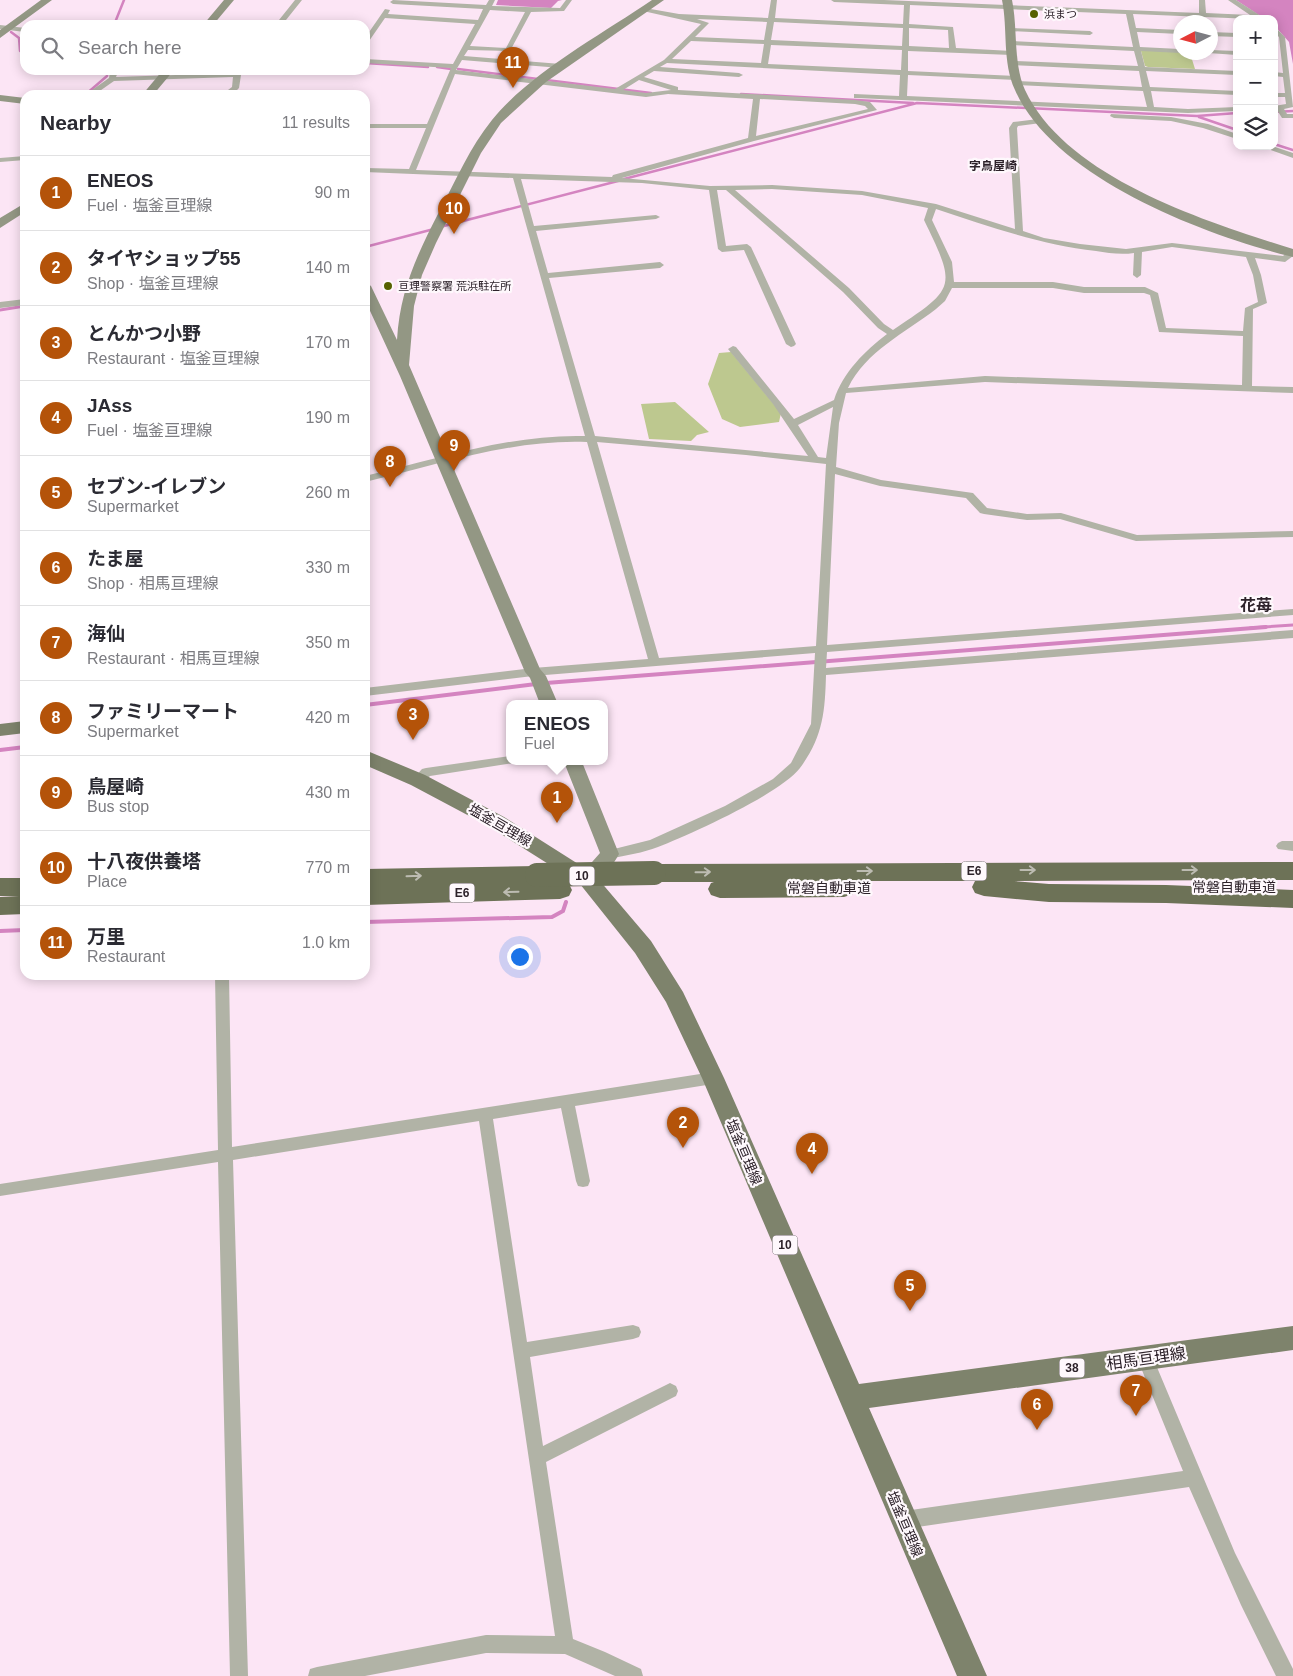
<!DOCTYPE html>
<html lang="en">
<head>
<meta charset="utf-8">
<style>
  body { margin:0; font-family:Arial,"Noto Sans JP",sans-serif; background:#f2f2f3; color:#2b2b33 }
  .controls { position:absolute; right:15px; top:15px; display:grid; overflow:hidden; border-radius:10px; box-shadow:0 2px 12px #0003 }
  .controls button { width:45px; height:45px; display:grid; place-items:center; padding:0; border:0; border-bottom:1px solid #e1e1e2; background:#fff; color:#2b2b33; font:25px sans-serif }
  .compass { position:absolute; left:1173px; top:15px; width:45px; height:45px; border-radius:50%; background:#fff; box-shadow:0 2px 12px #0003; rotate:264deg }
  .you { position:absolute; left:519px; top:956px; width:18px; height:18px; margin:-12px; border:4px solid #fff; border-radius:50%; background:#1a73e8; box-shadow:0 0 0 8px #1a73e833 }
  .badge { display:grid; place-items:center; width:32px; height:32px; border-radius:50%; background:#b45309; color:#fff; font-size:16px; font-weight:700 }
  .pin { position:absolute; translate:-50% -41px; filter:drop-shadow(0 1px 2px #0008) }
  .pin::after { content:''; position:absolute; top:26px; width:18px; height:15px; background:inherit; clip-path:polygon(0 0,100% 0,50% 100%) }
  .popup { position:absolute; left:506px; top:700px; width:102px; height:65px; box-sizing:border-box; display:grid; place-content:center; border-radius:10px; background:#fff; filter:drop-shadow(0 1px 4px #0005); font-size:16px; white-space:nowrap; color:#7c7c81 }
  .popup b { font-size:19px; color:#2b2b33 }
  .popup::after { content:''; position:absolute; left:50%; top:100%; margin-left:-10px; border:10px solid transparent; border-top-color:#fff }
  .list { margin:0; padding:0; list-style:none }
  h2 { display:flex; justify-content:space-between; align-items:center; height:65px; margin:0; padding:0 20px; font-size:21px }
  h2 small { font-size:16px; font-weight:400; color:#7c7c81 }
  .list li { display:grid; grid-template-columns:32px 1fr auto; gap:15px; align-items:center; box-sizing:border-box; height:75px; padding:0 20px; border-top:1px solid #e1e1e2 }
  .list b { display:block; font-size:19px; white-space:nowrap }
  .list p { margin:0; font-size:16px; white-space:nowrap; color:#7c7c81 }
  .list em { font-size:16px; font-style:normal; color:#7c7c81 }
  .icon { flex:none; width:28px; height:28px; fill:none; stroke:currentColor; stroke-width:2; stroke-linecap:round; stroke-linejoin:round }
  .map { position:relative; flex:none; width:1293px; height:1676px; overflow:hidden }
  .search { position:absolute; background:#fff; box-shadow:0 2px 12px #0003; left:20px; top:20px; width:350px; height:55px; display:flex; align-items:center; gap:12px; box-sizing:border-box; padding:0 18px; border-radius:15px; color:#7c7c81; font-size:19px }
  .panel { position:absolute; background:#fff; box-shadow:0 2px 12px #0003; left:20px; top:90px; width:350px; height:890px; border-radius:15px }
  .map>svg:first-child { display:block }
  .green { fill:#bdc88f }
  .water { fill:#d484c0 }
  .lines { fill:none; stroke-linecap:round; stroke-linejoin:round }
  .stream-far2 { stroke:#d484c0; stroke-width:2.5 }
  .stream-far1 { stroke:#d484c0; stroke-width:3 }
  .stream { stroke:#d484c0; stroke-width:4 }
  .street { fill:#b1b3a6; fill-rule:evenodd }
  .secondary { fill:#939784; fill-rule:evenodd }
  .primary { fill:#7e836c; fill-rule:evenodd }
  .highway { fill:#6d7257; fill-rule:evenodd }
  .highway-bridge { stroke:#6d7257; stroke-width:24 }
  .oneway { stroke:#bdbcb2 }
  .poi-dot { fill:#576201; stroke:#fef8fc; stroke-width:2 }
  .labels { text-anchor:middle; stroke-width:4.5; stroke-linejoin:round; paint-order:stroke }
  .far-poi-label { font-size:11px; fill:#2d222a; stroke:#fef8fc; text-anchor:start }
  .far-neighbourhood-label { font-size:12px; font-weight:bold; fill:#2d222a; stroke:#fef8fc }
  .shield { fill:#fef8fc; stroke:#6c6269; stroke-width:1 }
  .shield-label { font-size:12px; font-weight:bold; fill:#2d222a }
  .street-label { font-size:14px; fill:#2d222a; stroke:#fef8fc }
  .quarter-label { font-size:16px; font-weight:bold; fill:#2d222a; stroke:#fef8fc }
  .near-street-label { font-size:16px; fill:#2d222a; stroke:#fef8fc }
</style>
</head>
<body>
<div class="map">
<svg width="1293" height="1676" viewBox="0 0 1293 1676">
  <rect width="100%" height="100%" fill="#fce5f5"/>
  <!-- green -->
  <path class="green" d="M1145,50L1190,53L1195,69L1148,67L1145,66L1141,51Z
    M731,352L781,413L779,422L740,427L722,419L708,384L719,353Z
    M675,402L709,432L697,435L691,441L649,439L641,404Z"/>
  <!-- water -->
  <path class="water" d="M498,0H562L558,1L551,8L496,5Z
    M1236,0H1293V64L1289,42L1274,25V19H1265Z"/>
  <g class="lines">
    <!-- stream-far2 -->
    <path class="stream-far2" d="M114,25L124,0
      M11,32L19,38L20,51L25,54
      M365,63L428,67
      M437,67L451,69
      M458,69L651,93
      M741,94L913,103
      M85,95L107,76L108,70
      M1274,112L1293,111
      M1199,117L1237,130
      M1274,144L1293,150
      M624,179L917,103L1197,116L1237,113
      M440,227L618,181
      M365,247L434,229"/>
    <!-- stream-far1 -->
    <path class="stream-far1" d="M0,310L25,306
      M1250,628L1293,625"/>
    <!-- stream -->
    <path class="stream" d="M546,683L1266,627
      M365,705L536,684
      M0,750L25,747
      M365,922L552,917L563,911L566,902
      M0,931L25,930"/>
    <!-- street -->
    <path class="street" d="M295,0H302L282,25H275Z
      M489,0H495L492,6L560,8L566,0H572L564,11L531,12L510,51L468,50L464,56L561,64L565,66L561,68L462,60L456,70L615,89L664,60L701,24L643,11L642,10L645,8L679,14L768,18L771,0H777L775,18L903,24L904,5L834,2L831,0H884L1199,13V0H1205L1206,13L1250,15L1228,0H1236L1261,16V18L1252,19L1133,14L1136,28L1180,30V34L1137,32L1140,47L1180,49V52H1182L1180,53L1141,51L1145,67L1237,71V75L1146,71L1150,87L1237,91V95L1151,91L1154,107L1188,109L1237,107V111L1188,113L857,98H854V94L899,96L900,75L667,63L660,67L739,73L743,75L739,77L654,71L644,77L678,87V90L855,100L870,102L877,110L754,141L622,178L710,186L772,185L862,191L936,204L1015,229L1009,128L1013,122L1038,119L1042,121L1041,123L1018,126L1017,128L1023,231L1044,238L1080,244L1126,249L1172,243L1283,256L1289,251H1293V256L1285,262L1255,258L1261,275L1267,303L1253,309L1252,386L1293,387V393L985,382L846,393L839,423L836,467L881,480L973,493L987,508L1027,514L1061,513L1137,535L1293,531V537L1136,541L1060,519L1027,520L984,514L980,513L966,498L880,486L835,474L827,645L1293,609V615L827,652L826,668L1293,630V638L826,675C825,712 823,737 800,768C780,794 691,834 658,847C643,853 626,855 610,859L606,857L604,854L606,851L650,840L725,806L773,779L791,763L811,724L815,653L533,676L365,696V688L533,668L648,659L587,442C511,439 438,465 365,482V476C438,459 510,434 585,436L513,178L365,172V168L409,169L426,128H365V124H427L451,68L365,63V59L453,64L475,24L385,18L367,44L365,45V38L385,9L390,10L388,14L478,20L483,9L393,4L390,2L393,0L486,5ZM910,5L1126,14L1133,47L1011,41L1008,43L1011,45L1134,51L1138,66L1013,61L1009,63L1013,65L1139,71L1142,87L1017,81L1013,83L1017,85L1143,91L1147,107L907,96L908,75L1016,80L1020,78L1016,76L908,71V51L1012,55L1015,53L1012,51L956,48L953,27L909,24ZM490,10L525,12L506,48L470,46ZM697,19L767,22L764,40L695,37L709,23ZM774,22L903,28L902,46L771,40ZM909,28L948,30L949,48L909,46ZM691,41L764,44L761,63L672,59ZM771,45L902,50L901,70L768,64ZM455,74L646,97L668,94L753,99L748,138L613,175L612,177L416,170ZM639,80L671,90L646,93L623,90ZM760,99L855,104L865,106L868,109L756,136ZM521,179L642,183L709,190L718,249L722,252L744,250L786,344L791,347L794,346L796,344L751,247L747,244L726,246L717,190H726L843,292L878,328L887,334C865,351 843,372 834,400L794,419L736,347L733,346L728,349L773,404L808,456L595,436L549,278L660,268L664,265L660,262L548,273L536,231L656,219L660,217L656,215L534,226ZM772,189L862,195L928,208L924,220C957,288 956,288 893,330L884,324L849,288L735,190ZM936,209C988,226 1041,245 1096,251C1108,253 1121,255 1134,253L1133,275L1137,278L1141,275L1142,252L1172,247L1246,257L1253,275L1258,302L1245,308L1243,331L1166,328L1158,293L1145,287H1084L1053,282H954L952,262L932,220ZM952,288H1053L1084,293H1144L1150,295L1159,332L1243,336L1242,385L985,376L848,388C866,351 905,333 936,309L945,301ZM833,407L826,458L818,457L798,425ZM597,442L746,455L826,464L816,646L659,658Z
      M0,25L25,28V32L0,29Z
      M1274,26L1285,37L1293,107L1284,109L1287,114H1293V118H1282L1277,110H1274V106L1286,104L1285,97H1274V93H1285L1283,77L1274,76V72L1283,73L1279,37L1274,32Z
      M1011,28L1090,31L1093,33L1090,35L1009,31L1008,30Z
      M1210,32L1237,33V37L1210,36Z
      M1210,50L1237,51V55L1208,53L1210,52Z
      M113,70L118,72L116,77L235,73L236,70H244L241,75L239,88L232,95H224V93L232,87L233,77L114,81L94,95H85L109,78L110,72Z
      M1111,114L1171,117L1208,124L1237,134V139L1203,128L1171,121L1114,118L1110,116Z
      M1260,146H1272L1293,153V158Z
      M25,156V160L0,162V158Z
      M25,299V305L0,308V302Z
      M510,756V762L514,763L430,776L422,783L418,784L412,780L422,769L426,768Z
      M1282,841H1293V851L1278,849L1276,846L1278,843Z
      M215,975H229L232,1147L713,1072L718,1074L720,1078L718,1082L713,1084L575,1106L590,1181L588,1186L583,1187L578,1186L576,1181L561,1108L493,1119L527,1342L633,1325L639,1327L641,1332L639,1337L633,1339L530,1357L543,1446L664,1386L670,1383L676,1386L678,1391L676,1396L546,1462L573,1639L605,1652L641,1669L643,1676H615L565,1654L486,1653L365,1676H308L310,1669L317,1667L486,1635L555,1636L479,1121L233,1160L248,1676H230L218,1162L0,1196V1184L218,1150Z
      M1145,1350L1151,1353L1235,1553L1293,1669V1676H1276L1241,1605L1189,1487L904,1529L898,1526L895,1520L898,1514L904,1511L1183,1471L1137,1358L1139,1353Z"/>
    <!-- secondary -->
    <path class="secondary" d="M41,0H52L0,38V30Z
      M224,0H234L213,25H203Z
      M652,0H664L546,82L501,123L481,153L436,243L422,275L414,306L409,365L540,669L546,676L558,704H540L530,678L525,672L400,376L365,300V282L371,286L397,340C400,290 417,255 439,212C456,180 470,147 492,120C531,72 601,35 652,0Z
      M1002,0H1012C1018,29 1013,63 1025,90C1066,178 1207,222 1293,249V257C1204,235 1054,178 1015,90C1002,62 1008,29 1002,0Z
      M163,70H174L153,95H142Z
      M0,95L25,98V104L0,101Z
      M25,203V212L0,228V218Z
      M564,762H582L619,854C612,867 596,889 580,884L577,879L600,853Z"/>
    <!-- primary -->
    <path class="primary" d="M25,721V733L0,736V724Z
      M365,750L425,775L504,817L594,874L651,941L683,992L724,1078L859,1384L1293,1326V1350L869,1408L987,1676H957L702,1078L666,1002L635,953L580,884L490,827L411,785L365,765Z"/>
    <!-- highway -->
    <path class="highway" d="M1293,862V880L1014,881L1049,884L1166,885L1293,890V908L1166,903L1049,902L984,896L975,893L972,887L975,881H851L856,888L853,894L844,897L720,898L711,895L708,889L711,883L714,882H654L645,879L642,873L645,867L654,864Z
      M537,866L546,869L549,875L545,881H560L569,884L572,890L569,896L560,899L365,905V869Z
      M0,878H25V914L0,915V897L19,896H0Z"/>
    <!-- highway-bridge -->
    <path class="highway-bridge" d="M537,875L654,873"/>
  </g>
  <!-- one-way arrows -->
  <defs><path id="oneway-shaft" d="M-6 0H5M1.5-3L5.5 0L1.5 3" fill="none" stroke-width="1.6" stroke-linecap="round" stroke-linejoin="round" transform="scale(1.25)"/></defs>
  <g class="oneway">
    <use href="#oneway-shaft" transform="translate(1028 870)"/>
    <use href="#oneway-shaft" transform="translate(1190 870)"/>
    <use href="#oneway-shaft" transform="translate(865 871)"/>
    <use href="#oneway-shaft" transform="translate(703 872) rotate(-1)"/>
    <use href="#oneway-shaft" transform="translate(414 876) rotate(-2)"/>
    <use href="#oneway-shaft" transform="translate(511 892) rotate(178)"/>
  </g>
  <!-- markers -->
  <g class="poi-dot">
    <circle cx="1034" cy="14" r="5"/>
    <circle cx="388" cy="286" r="5"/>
  </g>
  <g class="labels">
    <!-- far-poi labels -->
    <g class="far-poi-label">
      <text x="1044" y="18">浜まつ</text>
      <text x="398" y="290">亘理警察署 荒浜駐在所</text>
    </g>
    <!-- far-neighbourhood labels -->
    <g class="far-neighbourhood-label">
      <text x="993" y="170">字鳥屋崎</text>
    </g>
    <!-- shield labels -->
    <g class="shield">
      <rect x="961.5" y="861.5" width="25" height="19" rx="4"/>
      <rect x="569.5" y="866.5" width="25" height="19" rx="4"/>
      <rect x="449.5" y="883.5" width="25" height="19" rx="4"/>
      <rect x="772.5" y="1235.5" width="25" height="19" rx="4"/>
      <rect x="1059.5" y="1358.5" width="25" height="19" rx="4"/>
    </g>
    <g class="shield-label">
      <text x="974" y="875">E6</text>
      <text x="582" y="880">10</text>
      <text x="462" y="897">E6</text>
      <text x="785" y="1249">10</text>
      <text x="1072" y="1372">38</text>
    </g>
    <!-- street labels -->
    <g class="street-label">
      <text transform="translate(500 825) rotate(30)" y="5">塩釜亘理線</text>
      <text x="1234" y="892">常磐自動車道</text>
      <text x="829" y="893">常磐自動車道</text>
      <text transform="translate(744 1152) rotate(67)" y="5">塩釜亘理線</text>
      <text transform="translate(905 1524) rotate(67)" y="5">塩釜亘理線</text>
    </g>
    <!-- quarter labels -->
    <g class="quarter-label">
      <text x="1256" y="611">花苺</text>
    </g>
    <!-- near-street labels -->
    <g class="near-street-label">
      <text transform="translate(1146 1358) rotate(-8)" y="6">相馬亘理線</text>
    </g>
  </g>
</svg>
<div class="controls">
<button>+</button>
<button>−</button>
<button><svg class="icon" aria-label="layers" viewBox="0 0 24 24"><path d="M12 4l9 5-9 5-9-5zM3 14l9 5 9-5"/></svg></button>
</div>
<svg class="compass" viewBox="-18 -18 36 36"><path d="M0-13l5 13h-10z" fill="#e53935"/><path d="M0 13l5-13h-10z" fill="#7c7c81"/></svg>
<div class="you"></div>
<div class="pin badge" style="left:557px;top:823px">1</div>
<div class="popup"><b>ENEOS</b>Fuel</div>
<div class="pin badge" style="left:683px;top:1148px">2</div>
<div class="pin badge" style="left:413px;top:740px">3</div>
<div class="pin badge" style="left:812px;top:1174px">4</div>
<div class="pin badge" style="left:910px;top:1311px">5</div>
<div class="pin badge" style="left:1037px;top:1430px">6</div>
<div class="pin badge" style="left:1136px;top:1416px">7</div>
<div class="pin badge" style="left:390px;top:487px">8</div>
<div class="pin badge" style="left:454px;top:471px">9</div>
<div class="pin badge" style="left:454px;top:234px">10</div>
<div class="pin badge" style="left:513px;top:88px">11</div>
<div class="search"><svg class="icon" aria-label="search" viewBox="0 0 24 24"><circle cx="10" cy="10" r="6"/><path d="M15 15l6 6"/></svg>Search here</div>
<section class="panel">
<h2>Nearby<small>11 results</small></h2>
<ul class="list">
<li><span class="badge">1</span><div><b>ENEOS</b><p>Fuel · 塩釜亘理線</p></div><em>90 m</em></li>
<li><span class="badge">2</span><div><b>タイヤショップ55</b><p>Shop · 塩釜亘理線</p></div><em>140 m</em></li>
<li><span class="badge">3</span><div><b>とんかつ小野</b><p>Restaurant · 塩釜亘理線</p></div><em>170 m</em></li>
<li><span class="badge">4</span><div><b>JAss</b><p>Fuel · 塩釜亘理線</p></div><em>190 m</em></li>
<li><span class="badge">5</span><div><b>セブン-イレブン</b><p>Supermarket</p></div><em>260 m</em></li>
<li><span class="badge">6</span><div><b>たま屋</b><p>Shop · 相馬亘理線</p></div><em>330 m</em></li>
<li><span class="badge">7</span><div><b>海仙</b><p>Restaurant · 相馬亘理線</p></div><em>350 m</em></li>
<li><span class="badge">8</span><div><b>ファミリーマート</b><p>Supermarket</p></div><em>420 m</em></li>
<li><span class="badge">9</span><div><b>鳥屋崎</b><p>Bus stop</p></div><em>430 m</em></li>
<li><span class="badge">10</span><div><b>十八夜供養塔</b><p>Place</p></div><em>770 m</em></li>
<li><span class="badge">11</span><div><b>万里</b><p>Restaurant</p></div><em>1.0 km</em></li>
</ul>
</section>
</div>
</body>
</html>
